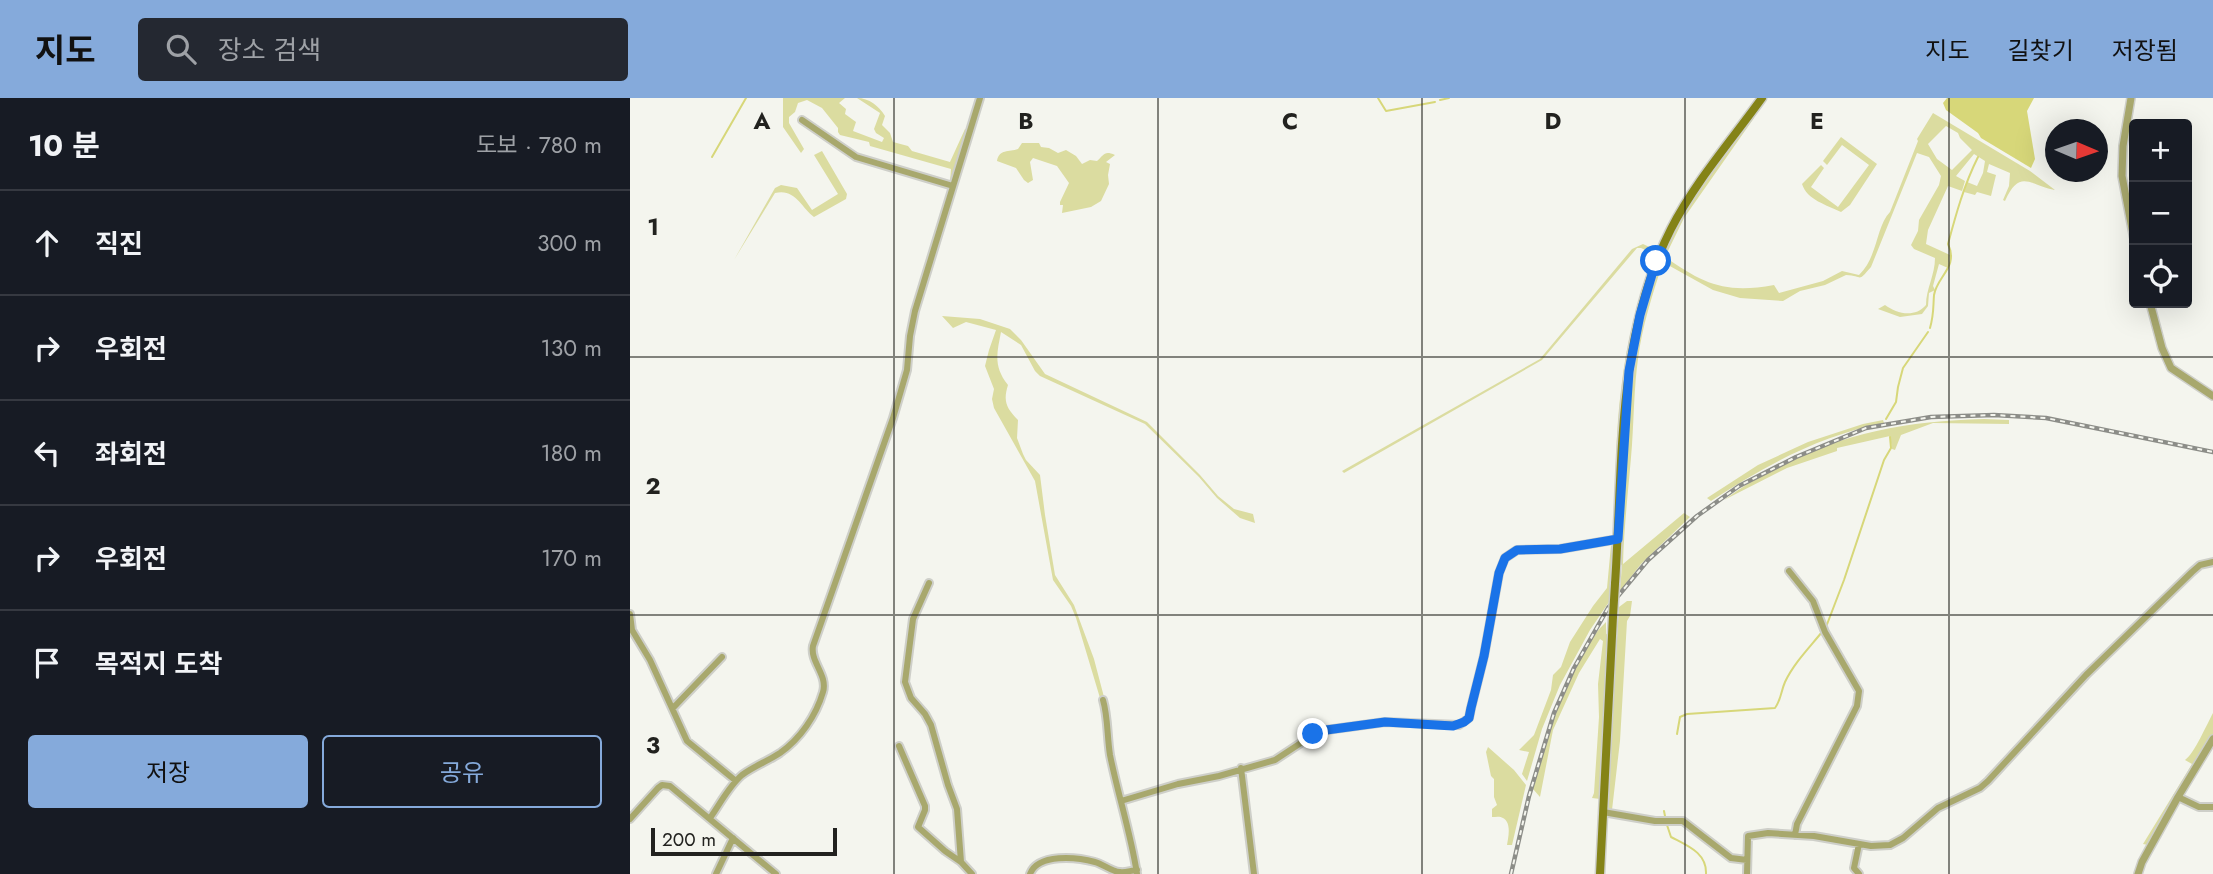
<!DOCTYPE html>
<html lang="ko">
<head>
<meta charset="utf-8">
<style>
  body { margin:0; font-family:Jost,"Noto Sans KR",sans-serif; background:#242831; color:#f1f3f6 }
  .controls { position:absolute; right:21px; top:21px; display:grid; overflow:hidden; border-radius:7px; box-shadow:0 7px 28px #0002 }
  .controls button { width:63px; height:63px; display:grid; place-items:center; padding:0; border:0; border-bottom:2px solid #363941; background:#171b24; color:#f1f3f6; font:35px sans-serif }
  .compass { position:absolute; left:1415px; top:21px; width:63px; height:63px; border-radius:50%; background:#171b24; box-shadow:0 7px 28px #0002; rotate:92deg }
  .scale { position:absolute; left:21px; bottom:18px; width:186px; box-sizing:border-box; padding-left:7px; border:4px solid #22221f; border-top:0; font-size:19px; line-height:24px; white-space:nowrap; color:#22221f; -webkit-text-stroke:5px #f4f5ee; paint-order:stroke }
  .stop { position:absolute; width:21px; height:21px; margin:-16px; border:5px solid #1a73e8; border-radius:50%; background:#fff }
  .stop.end { background:#1a73e8; border-color:#fff; box-shadow:0 2px 7px #0008 }
  .list { margin:0; padding:0; list-style:none }
  h2 { display:flex; justify-content:space-between; align-items:center; height:91px; margin:0; padding:0 28px; font-size:30px }
  h2 small { font-size:23px; font-weight:400; color:#9ea1a6 }
  .list li { display:grid; grid-template-columns:46px 1fr auto; gap:21px; align-items:center; box-sizing:border-box; height:105px; padding:0 28px; border-top:2px solid #363941 }
  .list b { display:block; font-size:26px; white-space:nowrap }
  .list em { font-size:23px; font-style:normal; color:#9ea1a6 }
  .actions { display:flex; gap:14px; padding:21px 28px }
  .actions a { flex:1; padding:16px 0; border:2px solid #85aadb; border-radius:7px; text-align:center; font-size:24px; color:#85aadb }
  .actions .main { background:#85aadb; color:#111 }
  .icon { flex:none; width:38px; height:38px; fill:none; stroke:currentColor; stroke-width:2; stroke-linecap:round; stroke-linejoin:round }
  .map { position:relative; flex:none; width:1583px; height:776px; overflow:hidden }
  header { display:flex; align-items:center; gap:42px; box-sizing:border-box; height:98px; padding:0 35px; background:#85aadb; color:#111 }
  header strong { font-size:33px }
  nav { display:flex; gap:38px; margin-inline-start:auto; font-size:24px }
  .search { width:490px; height:63px; background:#242831; display:flex; align-items:center; gap:18px; box-sizing:border-box; padding:0 24px; border-radius:7px; color:#9ea1a6; font-size:26px }
  main { display:flex }
  aside { flex:1; background:#171b24 }
  .map>svg:first-child { display:block }
  .green { fill:#dbdca0; fill-rule:evenodd }
  .water { fill:#d7d779 }
  .lines { fill:none; stroke-linecap:round; stroke-linejoin:round }
  .stream { stroke:#d7d779; stroke-width:2 }
  .minor-casing { stroke:#cecfc9; stroke-width:10 }
  .tertiary-casing { stroke:#cecfc9; stroke-width:10 }
  .secondary-casing { stroke:#cecfc9; stroke-width:11 }
  .minor { stroke:#a8a86d; stroke-width:6 }
  .tertiary { stroke:#a8a86d; stroke-width:7 }
  .secondary { stroke:#848317; stroke-width:8 }
  .rail-casing { stroke:#8c8d88; stroke-width:4.5 }
  .rail { stroke:#f4f5ee; stroke-width:2; stroke-dasharray:5; stroke-linecap:butt }
  .secondary-bridge-casing { stroke:#cecfc9; stroke-width:11; stroke-linecap:butt }
  .secondary-bridge { stroke:#848317; stroke-width:8 }
  .route { stroke:#1a73e8; stroke-width:9 }
  .grid { fill:none; stroke:#22221f; stroke-width:2; stroke-opacity:0.55 }
  .grid-label { font-size:23px; text-anchor:middle; font-weight:bold; fill:#22221f; stroke:#f4f5ee; stroke-width:5; stroke-linejoin:round; paint-order:stroke }
</style>
</head>
<body>
<header>
<strong>지도</strong>
<div class="search"><svg class="icon" aria-label="search" viewBox="0 0 24 24"><circle cx="10" cy="10" r="6"/><path d="M15 15l6 6"/></svg>장소 검색</div>
<nav><a>지도</a><a>길찾기</a><a>저장됨</a></nav>
</header>
<main>
<aside>
<h2>10 분<small>도보 · 780 m</small></h2>
<ul class="list">
<li><svg class="icon" aria-label="ahead" viewBox="0 0 24 24"><path d="M12 20V5M6 11l6-6 6 6"/></svg><div><b>직진</b></div><em>300 m</em></li>
<li><svg class="icon" aria-label="right" viewBox="0 0 24 24"><path d="M7 20v-9h11M14 6l5 5-5 5"/></svg><div><b>우회전</b></div><em>130 m</em></li>
<li><svg class="icon" aria-label="left" viewBox="0 0 24 24"><path d="M17 20v-9H6M10 6l-5 5 5 5"/></svg><div><b>좌회전</b></div><em>180 m</em></li>
<li><svg class="icon" aria-label="right" viewBox="0 0 24 24"><path d="M7 20v-9h11M14 6l5 5-5 5"/></svg><div><b>우회전</b></div><em>170 m</em></li>
<li><svg class="icon" aria-label="arrive" viewBox="0 0 24 24"><path d="M6 21V4h12l-3 4 3 4H6"/></svg><div><b>목적지 도착</b></div></li>
</ul>
<div class="actions"><a class="main">저장</a><a>공유</a></div>
</aside>
<div class="map">
<svg width="1583" height="776" viewBox="0 0 1583 776">
  <rect width="100%" height="100%" fill="#f4f5ee"/>
  <!-- green -->
  <path class="green" d="M153,0H215L209,5L216,11L215,16L226,24L223,33L252,44L254,40L246,35L244,31L250,15L227,0C239,0 249,8 255,18L252,27L260,35L263,44L278,48L282,53L320,64L335,31L338,32L322,84H320L321,71L240,48L239,44L210,37L208,34V30L192,10L177,2L168,5L165,14L159,19V25L174,51L171,55L153,29Z
    M1303,15L1400,73L1425,92C1399,87 1390,70 1375,103L1373,102L1379,88L1380,75L1359,66L1357,74L1366,77L1361,98L1347,94L1345,97L1334,94L1337,84L1347,88L1353,75L1355,63L1344,56L1326,78L1335,83L1332,93L1318,88L1298,132L1296,146L1320,157L1318,170L1309,166L1303,188L1305,192L1299,195L1298,208L1292,216L1270,219L1248,211L1255,207C1267,216 1285,220 1296,207C1296,191 1305,177 1305,160L1284,151L1281,147L1288,133L1289,122L1309,87L1311,78L1299,59L1287,55L1241,169C1227,185 1234,178 1216,177L1195,187L1170,193L1153,203L1110,200L1083,192L1029,162L1064,97L1120,21L1124,20L1054,120L1035,159C1074,186 1095,196 1144,187L1149,195L1193,183L1212,173L1229,177C1248,159 1246,128 1260,114L1288,43L1287,41ZM1316,28L1328,35L1330,40L1342,52L1322,72L1307,61L1298,46Z
    M1211,39L1247,66L1220,107L1211,114C1197,107 1177,102 1172,86L1191,67L1194,70L1181,89L1208,109L1239,67L1212,47L1197,67L1193,63Z
    M392,45H409L411,49L419,50L428,55L436,52L446,58L452,66L460,62L467,63C474,57 474,52 485,57L476,64L480,66L478,77L479,86L471,103L461,109L432,115L433,107H430V104L439,85L427,68L403,60L400,64L403,82L398,85L394,82L386,70L367,63C369,51 379,54 388,51Z
    M192,53L217,96L216,101L184,119C171,109 165,90 145,95L104,162L145,90L151,87L167,90L182,112L208,96L184,57Z
    M1013,146L1028,153L1008,211L986,425L984,432C986,386 985,338 991,292C996,245 1008,200 1024,156L1011,150H1007L912,262L714,375L712,373L910,261L1002,151Z
    M1029,165L1032,167C1022,198 1012,229 1008,261C1004,290 1004,318 1002,347C999,387 994,426 993,466L1054,415L1060,419L1011,466L990,493L992,467L990,466C992,406 992,344 1000,284C1006,244 1017,204 1029,165Z
    M312,218L350,221L380,231L391,242L415,276L517,324L570,377L588,398L604,411L623,416L625,425L610,420L587,400L569,379L515,326L410,278L405,273L391,247L371,234C367,255 363,268 378,287C373,303 376,310 388,322L387,340L393,356L396,362L410,377L415,417L425,477L444,507L464,561L474,599L470,600L446,520L441,508L423,482L405,383L364,310L362,301L364,291L355,268L359,252L366,232L336,224L323,230Z
    M1354,321L1379,322V326L1303,325L1271,337L1265,352L1262,351L1260,338L1207,350V353L1157,370L1094,402C1174,344 1257,323 1354,321Z
    M1253,322L1254,325C1191,337 1134,368 1081,403L1077,400L1128,367L1178,344L1233,326Z
    M981,447L984,451L979,504L960,532L930,587L912,631L897,683L892,676L899,654L889,652L904,637L921,592L923,577L931,569L940,544L963,508L977,490Z
    M997,503H1002L1000,518L997,523L990,643L982,712H976L989,509Z
    M976,524V536L979,537L970,701L962,700L964,695L969,619L968,586L973,543L970,541L949,575L923,632L910,699L903,691C915,644 940,557 976,524Z
    M1583,615V637L1518,747L1513,746L1562,666L1555,662C1564,656 1577,626 1583,615Z
    M858,649L884,672L896,687L882,747H877C878,740 882,725 873,720C870,718 866,719 862,719V711L867,707L864,699V681L861,678L856,654Z"/>
  <!-- water -->
  <path class="water" d="M1317,0H1404L1397,13L1405,61L1401,70L1351,40L1348,35L1316,12L1313,5Z"/>
  <g class="lines">
    <!-- stream -->
    <path class="stream" d="M748,0L756,13L805,4
      M810,2L819,0
      M82,59L116,0
      M1300,230C1304,216 1303,210 1304,197C1307,178 1329,169 1318,146C1326,116 1334,87 1348,59
      M1256,321L1266,304L1268,289L1273,270L1298,234
      M1196,529L1214,482L1254,362L1261,350L1260,339
      M1047,636L1050,619L1057,616L1145,610C1151,602 1151,593 1155,584C1164,565 1179,550 1192,534
      M1034,713L1035,718
      M1037,727L1041,739C1058,748 1077,755 1076,776"/>
    <!-- minor casing -->
    <g class="minor-casing">
      <path id="minor" d="M172,22L226,59L323,88
        M1159,473L1183,503L1195,534L1229,593L1227,608L1167,726L1165,737
        M299,485L283,521L275,584L281,600L295,616L301,627L318,687L327,711L331,764L342,776
        M0,516L2,532L20,562L57,643L106,683
        M473,602C478,619 477,638 480,657C488,697 501,736 507,776
        M43,610L92,559
        M269,648L295,708V712L288,729L315,753L331,764
        M611,670L624,776
        M1548,699L1569,709H1583
        M491,703L548,686L589,678L645,662L689,633L755,624L829,627L839,620L841,610L854,558L869,475L875,460L887,452L930,451L988,441
        M973,714L1025,723H1053L1101,760L1117,762
        M80,720C90,706 99,688 112,677C124,668 138,663 150,655C170,641 186,618 193,594C198,577 180,564 183,548L263,320L277,272L280,238L285,213L350,0
        M0,721L28,690L32,687L40,688L146,776
        M86,776L103,740
        M400,776C408,755 447,759 465,764C473,766 482,774 490,774C495,775 502,772 507,772
        M1117,776L1118,738L1138,735L1184,738L1241,748L1260,747L1273,740L1308,710L1350,690L1358,683L1456,577L1562,474L1570,467L1583,464
        M1229,776L1224,770L1229,746"/>
    </g>
    <!-- tertiary casing -->
    <g class="tertiary-casing">
      <path id="tertiary" d="M1501,0L1493,48L1492,78L1504,141
        M1520,205L1532,250L1541,270L1583,298
        M1508,776L1512,764L1548,699L1583,641"/>
    </g>
    <!-- secondary casing -->
    <g class="secondary-casing">
      <path id="secondary" d="M985,486C993,368 986,239 1041,131C1065,84 1101,43 1132,0
        M970,776L983,518"/>
    </g>
    <!-- minor -->
    <use href="#minor" class="minor"/>
    <!-- tertiary -->
    <use href="#tertiary" class="tertiary"/>
    <!-- secondary -->
    <use href="#secondary" class="secondary"/>
    <!-- rail casing -->
    <g class="rail-casing">
      <path id="rail" d="M881,776L899,698L924,615L944,570L978,510L1018,462L1067,418L1109,388L1166,359L1236,330L1301,319L1364,317L1416,320L1583,354"/>
    </g>
    <!-- rail -->
    <use href="#rail" class="rail"/>
    <!-- secondary-bridge casing -->
    <g class="secondary-bridge-casing">
      <path id="secondary-bridge" d="M983,518L985,486"/>
    </g>
    <!-- secondary-bridge -->
    <use href="#secondary-bridge" class="secondary-bridge"/>
  </g>
  <g class="lines">
    <!-- route -->
    <path class="route" d="M683,636L689,633L755,624L823,628L834,624L839,620L841,610L854,558L869,475L875,460L887,452L930,451L988,441L999,273L1010,217L1026,163"/>
  </g>
  <!-- grid -->
  <path class="grid" d="M264,0V776M528,0V776M792,0V776M1055,0V776M1319,0V776M0,259H1583M0,517H1583"/>
  <g class="grid-label">
    <text x="132" y="31">A</text>
    <text x="396" y="31">B</text>
    <text x="660" y="31">C</text>
    <text x="923" y="31">D</text>
    <text x="1187" y="31">E</text>
    <text x="23" y="137">1</text>
    <text x="23" y="396">2</text>
    <text x="23" y="655">3</text>
  </g>
</svg>
<div class="controls">
<button>+</button>
<button>−</button>
<button><svg class="icon" aria-label="locate" viewBox="0 0 24 24"><circle cx="12" cy="12" r="6"/><path d="M12 2v4M12 18v4M2 12h4M18 12h4"/></svg></button>
</div>
<svg class="compass" viewBox="-18 -18 36 36"><path d="M0-13l5 13h-10z" fill="#e53935"/><path d="M0 13l5-13h-10z" fill="#9ea1a6"/></svg>
<div class="scale">200 m</div>
<div class="stop" style="left:1026px;top:163px"></div>
<div class="stop end" style="left:683px;top:636px"></div>
</div>
</main>
</body>
</html>
